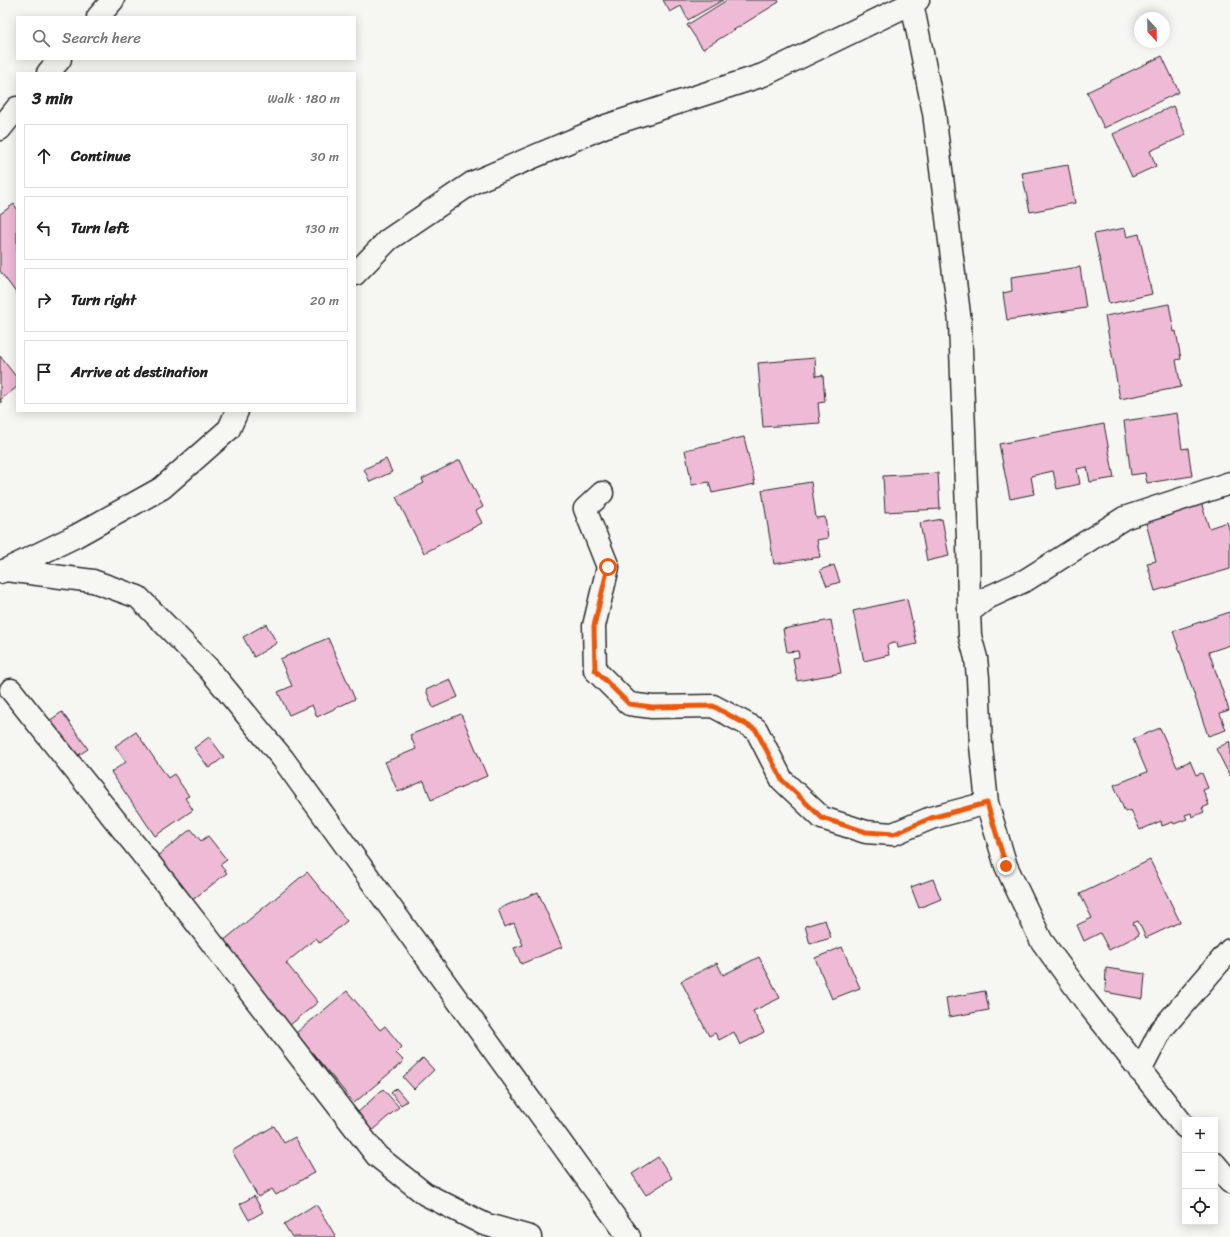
<!DOCTYPE html>
<html lang="en">
<head>
<meta charset="utf-8">
<style>
  body { margin:0; font-family:Sriracha,sans-serif; background:#f2f2f2; color:#222 }
  .controls { position:absolute; right:12px; bottom:12px; display:grid; overflow:hidden; border-radius:0px; box-shadow:0 2px 10px #0003 }
  .controls button { width:36px; height:36px; display:grid; place-items:center; padding:0; border:0; border-bottom:1px solid #e0e0e0; background:#fff; color:#222; font:20px sans-serif }
  .compass { position:absolute; left:1134px; top:12px; width:36px; height:36px; border-radius:50%; background:#fff; box-shadow:0 2px 10px #0003; rotate:158deg }
  .stop { position:absolute; width:12px; height:12px; margin:-9px; border:3px solid #ea580c; border-radius:50%; background:#fff }
  .stop.end { background:#ea580c; border-color:#fff; box-shadow:0 1px 4px #0008 }
  .list { margin:0; padding:0; list-style:none }
  h2 { display:flex; justify-content:space-between; align-items:center; height:52px; margin:0; padding:0 16px; font-size:17px }
  h2 small { font-size:13px; font-weight:400; color:#767676 }
  .list li { display:grid; grid-template-columns:26px 1fr auto; gap:12px; align-items:center; box-sizing:border-box; height:64px; margin:0 8px 8px; padding:0 8px; border:1px solid #e0e0e0; border-radius:0px }
  .list b { display:block; font-size:15px; white-space:nowrap }
  .list em { font-size:13px; font-style:normal; color:#767676 }
  .icon { flex:none; width:22px; height:22px; fill:none; stroke:currentColor; stroke-width:2; stroke-linecap:round; stroke-linejoin:round }
  .map { position:relative; flex:none; width:1230px; height:1237px; overflow:hidden }
  .search { position:absolute; background:#fff; box-shadow:0 2px 10px #0003; left:16px; top:16px; width:340px; height:44px; display:flex; align-items:center; gap:10px; box-sizing:border-box; padding:0 14px; border-radius:0px; color:#767676; font-size:15px }
  .panel { position:absolute; background:#fff; box-shadow:0 2px 10px #0003; left:16px; top:72px; width:340px; height:340px; border-radius:0px }
  .map>svg:first-child { display:block }
  .building { fill:#eebad6; stroke:#2b2b2b }
  .lines { fill:none; stroke-linecap:round; stroke-linejoin:round }
  .street-casing { stroke:#2b2b2b; stroke-width:25 }
  .street { stroke:#f6f6f2; stroke-width:22 }
  .route { stroke:#ea580c; stroke-width:5 }
</style>
</head>
<body>
<div class="map">
<svg width="1230" height="1237" viewBox="0 0 1230 1237">
  <rect width="100%" height="100%" fill="#f6f6f2"/>
  <filter id="ink" filterUnits="userSpaceOnUse"><feTurbulence type="fractalNoise" baseFrequency=".025" numOctaves="2"/><feDisplacementMap in="SourceGraphic" scale="8" xChannelSelector="R" yChannelSelector="G"/><feConvolveMatrix kernelMatrix="1 2 1 2 8 2 1 2 1" color-interpolation-filters="sRGB"/></filter>
  <g filter="url(#ink)">
    <!-- building -->
    <path class="building" d="M663,0H723L688,20L681,6L670,12Z
      M727,0H778L779,2L703,49L687,25Z
      M1162,56L1179,92L1104,128L1087,92Z
      M1173,106L1186,135L1150,151L1156,166L1132,177L1113,134Z
      M1068,165L1075,203L1030,212L1022,173Z
      M14,204L17,209V294L0,271V214Z
      M1125,228L1127,237L1139,234L1152,294L1109,304L1094,234Z
      M1080,267L1086,308L1007,320L1003,293L1012,291L1011,277Z
      M1169,304L1174,332L1176,331L1181,359L1176,360L1181,387L1120,399L1105,316Z
      M0,356L17,378V387L0,400L2,402L0,403Z
      M815,358L816,376L823,375L825,402L818,403L820,423L763,427L758,363Z
      M1177,413L1182,449L1188,448L1192,476L1147,483L1145,473L1131,475L1124,421Z
      M1104,424L1114,478L1090,482L1087,467L1077,469L1080,484L1057,489L1053,471L1031,476L1034,494L1010,499L999,444Z
      M744,437L755,484L712,493L709,482L692,485L685,450Z
      M386,459L392,472L370,482L364,469Z
      M460,460L483,507L476,511L482,523L424,553L396,497L424,483L422,479Z
      M938,473L940,509L885,512L883,476Z
      M811,482L816,518L825,517L828,538L817,540L820,557L774,564L762,490Z
      M1201,502L1209,528L1227,522L1230,532V569L1155,591L1147,563L1156,561L1145,519Z
      M942,519L949,556L927,561L920,523Z
      M834,565L840,582L827,586L820,570Z
      M907,599L917,644L898,648L897,642L887,645L889,655L864,661L853,611Z
      M1230,612V645L1209,652L1229,710L1220,713L1226,730L1208,736L1173,631Z
      M831,620L841,673L797,681L793,658L799,657L798,651L787,652L783,629Z
      M266,624L277,643L254,657L243,637Z
      M328,638L355,699L317,717L312,705L289,715L278,692L292,686L280,659Z
      M450,679L458,697L433,708L426,690Z
      M62,712L88,749L74,758L49,721Z
      M461,714L487,776L431,800L424,781L398,792L385,762L416,749L410,735Z
      M1160,728L1177,767L1190,761L1196,775L1202,773L1208,788L1203,790L1209,805L1202,808L1204,812L1192,817L1191,813L1185,815L1187,819L1174,824L1173,822L1162,826L1161,821L1140,830L1131,810L1125,812L1114,785L1147,772L1133,739Z
      M136,732L168,778L174,774L189,796L185,798L193,810L155,836L111,772L126,762L115,746Z
      M209,737L224,757L209,768L194,748Z
      M1230,741V776L1216,749Z
      M191,829L201,841L208,836L227,860L220,865L227,873L191,901L156,857Z
      M1150,860L1180,922L1146,938L1138,921L1133,923L1139,935L1109,950L1100,933L1084,941L1077,925L1092,918L1080,894Z
      M307,872L347,921L320,943L316,938L286,963L318,1002L290,1025L222,942Z
      M933,879L941,899L919,908L911,887Z
      M538,892L562,947L521,964L514,948L523,945L514,923L505,927L498,909Z
      M825,920L831,938L810,944L805,926Z
      M842,947L860,988L832,999L815,958Z
      M759,957L780,998L753,1011L764,1032L740,1045L734,1032L719,1040L715,1033L709,1036L681,981L717,963L723,975Z
      M1106,968L1145,974L1143,999L1105,992Z
      M347,991L380,1030L385,1026L402,1047L396,1053L404,1061L354,1103L296,1033Z
      M985,991L989,1010L949,1017L946,998Z
      M423,1058L434,1070L414,1089L403,1077Z
      M396,1088L407,1101L401,1105L391,1093Z
      M383,1089L399,1107L368,1134L353,1117Z
      M274,1126L284,1143L295,1137L315,1172L276,1195L272,1189L258,1197L232,1151Z
      M658,1157L672,1178L646,1195L632,1174Z
      M254,1196L263,1212L249,1220L240,1204Z
      M316,1204L336,1237H292L284,1224Z"/>
    <g class="lines">
      <!-- street casing -->
      <g class="street-casing">
        <path id="street" d="M910,0L912,3L934,113L960,322L968,539L969,612L970,636L976,658L978,678L981,746L987,803L1006,866L1041,940L1087,1003L1185,1127
          M98,17L113,0
          M48,73L60,59
          M0,129L17,108
          M355,274L388,240L472,183L606,126L763,75L918,0
          M602,493L585,509L608,567L594,626L595,670L629,704L652,707L713,706L756,729L782,780L822,818L866,832L893,834L931,818L987,803
          M6,570L76,536L162,488L229,429L237,411
          M0,572L6,570L93,581L138,597L209,669L283,759L629,1237
          M969,612L987,598L1026,580L1124,518L1230,483
          M11,690L167,885L377,1156L425,1194L484,1224L530,1237
          M1140,1071L1161,1030L1230,950
          M1215,1164L1230,1182"/>
      </g>
      <!-- street -->
      <use href="#street" class="street"/>
    </g>
  </g>
  <g class="lines" filter="url(#ink)">
    <!-- route -->
    <path class="route" d="M608,567L594,626L595,670L629,704L652,707L713,706L756,730L782,780L822,818L866,832L894,834L931,818L987,803L1006,866"/>
  </g>
</svg>
<div class="controls">
<button>+</button>
<button>−</button>
<button><svg class="icon" aria-label="locate" viewBox="0 0 24 24"><circle cx="12" cy="12" r="6"/><path d="M12 2v4M12 18v4M2 12h4M18 12h4"/></svg></button>
</div>
<svg class="compass" viewBox="-18 -18 36 36"><path d="M0-13l5 13h-10z" fill="#e53935"/><path d="M0 13l5-13h-10z" fill="#767676"/></svg>
<div class="stop" style="left:608px;top:567px"></div>
<div class="stop end" style="left:1006px;top:866px"></div>
<div class="search"><svg class="icon" aria-label="search" viewBox="0 0 24 24"><circle cx="10" cy="10" r="6"/><path d="M15 15l6 6"/></svg>Search here</div>
<section class="panel">
<h2>3 min<small>Walk · 180 m</small></h2>
<ul class="list">
<li><svg class="icon" aria-label="ahead" viewBox="0 0 24 24"><path d="M12 20V5M6 11l6-6 6 6"/></svg><div><b>Continue</b></div><em>30 m</em></li>
<li><svg class="icon" aria-label="left" viewBox="0 0 24 24"><path d="M17 20v-9H6M10 6l-5 5 5 5"/></svg><div><b>Turn left</b></div><em>130 m</em></li>
<li><svg class="icon" aria-label="right" viewBox="0 0 24 24"><path d="M7 20v-9h11M14 6l5 5-5 5"/></svg><div><b>Turn right</b></div><em>20 m</em></li>
<li><svg class="icon" aria-label="arrive" viewBox="0 0 24 24"><path d="M6 21V4h12l-3 4 3 4H6"/></svg><div><b>Arrive at destination</b></div></li>
</ul>
</section>
</div>
</body>
</html>
